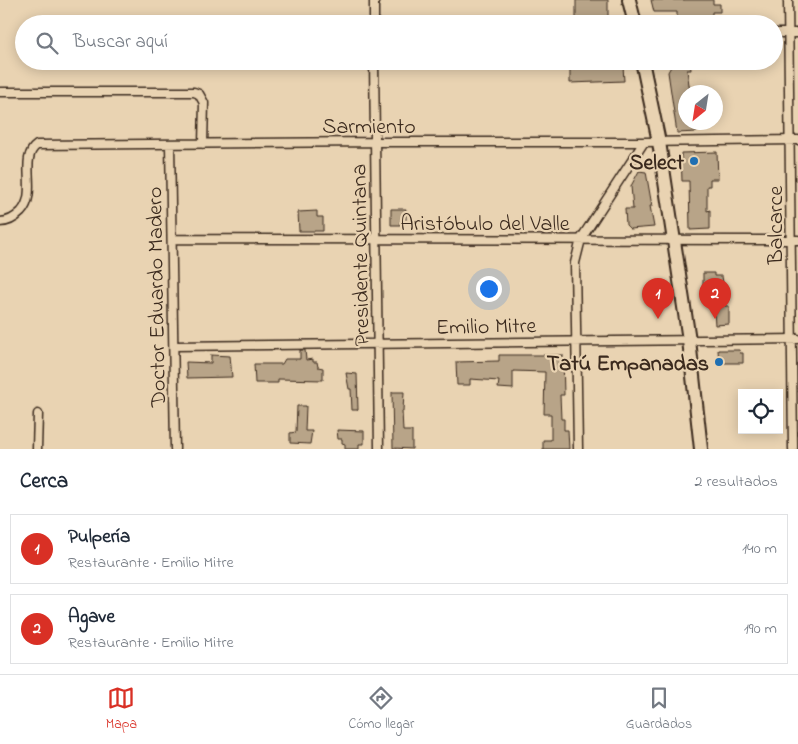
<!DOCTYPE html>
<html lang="es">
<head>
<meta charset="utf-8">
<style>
  body { margin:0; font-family:"Indie Flower",sans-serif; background:#f6f6f7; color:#1f2937 }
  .controls { position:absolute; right:15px; bottom:15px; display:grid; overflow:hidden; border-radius:0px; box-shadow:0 2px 12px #0003 }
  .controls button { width:45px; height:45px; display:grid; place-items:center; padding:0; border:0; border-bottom:1px solid #e0e1e3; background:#fff; color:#1f2937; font:25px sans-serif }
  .compass { position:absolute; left:678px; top:85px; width:45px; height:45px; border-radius:50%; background:#fff; box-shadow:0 2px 12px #0003; rotate:210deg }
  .you { position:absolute; left:488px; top:288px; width:18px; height:18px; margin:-12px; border:4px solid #fff; border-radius:50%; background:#1a73e8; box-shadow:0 0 0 8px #1a73e833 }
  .badge { display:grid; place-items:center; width:32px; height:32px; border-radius:50%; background:#d93025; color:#fff; font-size:16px; font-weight:700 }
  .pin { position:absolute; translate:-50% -41px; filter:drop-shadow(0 1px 2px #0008) }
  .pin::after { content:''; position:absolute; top:26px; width:18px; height:15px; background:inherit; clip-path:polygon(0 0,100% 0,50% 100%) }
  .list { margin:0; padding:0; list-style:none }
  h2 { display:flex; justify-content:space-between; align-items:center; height:65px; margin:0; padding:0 20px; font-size:21px }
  h2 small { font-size:16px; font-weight:400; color:#747a83 }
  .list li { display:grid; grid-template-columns:32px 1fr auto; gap:15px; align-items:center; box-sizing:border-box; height:70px; margin:0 10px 10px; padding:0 10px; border:1px solid #e0e1e3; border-radius:0px }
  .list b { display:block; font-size:19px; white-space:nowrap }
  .list p { margin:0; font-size:16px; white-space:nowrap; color:#747a83 }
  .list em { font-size:16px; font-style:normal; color:#747a83 }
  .icon { flex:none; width:28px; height:28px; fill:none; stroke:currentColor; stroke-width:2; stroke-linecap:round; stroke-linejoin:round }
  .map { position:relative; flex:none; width:798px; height:449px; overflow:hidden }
  .search { position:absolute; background:#fff; box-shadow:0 2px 12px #0003; left:15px; right:15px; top:15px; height:55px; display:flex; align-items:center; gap:12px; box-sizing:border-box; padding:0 18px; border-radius:28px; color:#747a83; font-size:19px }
  .sheet { height:225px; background:#fff }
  nav { display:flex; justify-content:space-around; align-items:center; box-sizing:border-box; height:70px; border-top:1px solid #e0e1e3; background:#fff; font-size:14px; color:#747a83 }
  nav a { display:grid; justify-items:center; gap:2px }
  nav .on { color:#d93025 }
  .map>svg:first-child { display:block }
  .built { fill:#dac5a5 }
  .building { fill:#b8a488; stroke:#3b2a1e }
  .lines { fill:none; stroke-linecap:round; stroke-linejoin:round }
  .minor-casing { stroke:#3b2a1e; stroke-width:11 }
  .primary-casing { stroke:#3b2a1e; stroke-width:16 }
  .minor { stroke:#e9d3b2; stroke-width:8 }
  .primary { stroke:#e9d3b2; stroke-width:12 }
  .poi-dot { fill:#1f6fb2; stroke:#e9d3b2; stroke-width:2 }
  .labels { text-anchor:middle; stroke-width:4.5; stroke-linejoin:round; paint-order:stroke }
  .street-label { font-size:22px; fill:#3b2a1e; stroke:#e9d3b2 }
  .poi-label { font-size:22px; font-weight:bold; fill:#3b2a1e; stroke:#e9d3b2; text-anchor:end }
</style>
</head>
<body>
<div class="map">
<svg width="798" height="449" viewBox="0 0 798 449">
  <rect width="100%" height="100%" fill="#e9d3b2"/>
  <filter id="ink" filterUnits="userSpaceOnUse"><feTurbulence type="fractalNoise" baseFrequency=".02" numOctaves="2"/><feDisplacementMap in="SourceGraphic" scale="10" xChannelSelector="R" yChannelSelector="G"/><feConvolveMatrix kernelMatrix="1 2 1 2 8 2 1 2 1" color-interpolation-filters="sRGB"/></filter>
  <g filter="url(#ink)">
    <!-- built -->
    <path class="built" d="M570,61H623L624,81L570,83Z"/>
    <!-- building -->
    <path class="building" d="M576,0H608V23H576Z
      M651,0H713V4H720V12H712V18H708V20H686L687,23H677V12H654Z
      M570,61H582V67L623,66L624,81L570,83Z
      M674,61H690L691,70H687L690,92H686V122H695L697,132L677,133L668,72Z
      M717,152L718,179H710V186H707V211L710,210V229L690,230L689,181H682L681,153Z
      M639,171L646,172L652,206H650L654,227L630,229L626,225L625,209H633L631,186Z
      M391,209H406V222H400V225H391Z
      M317,211V217H323V231H299L298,212Z
      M703,273H714V276H722L723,283H717V286H703Z
      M711,302H725V306H729V324L715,325L714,311H711Z
      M300,350H305L306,360L313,359V362H317L318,367L323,368V380L278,379V383H255L254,364H282L285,359H300Z
      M718,350H739L740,353H743V363H719Z
      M211,355L230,356L232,377L187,378L186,362L211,363Z
      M499,355H563L564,395H560L561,419H564V430H568L569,449H543V440H551V414H544L545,372L513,371V389L498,388L499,381L485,380L470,379V385H457L456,362L499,361Z
      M346,373L357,374L358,410H352L351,389H349Z
      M392,392H404L403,411H402L403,431H412V449L393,448Z
      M297,406H306L305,431H312L310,444L290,443V433L296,432Z
      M337,430L364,431V444H359V449H345V444L342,443V439H338Z"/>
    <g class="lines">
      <!-- minor casing -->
      <g class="minor-casing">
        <path id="minor" d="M374,0V24
          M788,0L793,449
          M774,33H798
          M374,61L379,449
          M0,92H194L199,94L204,103L203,144
          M170,144L175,449
          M0,222C8,222 15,218 21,212C39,193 18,158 37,145L374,142H644L798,140
          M172,239L798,240
          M174,346L798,339
          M37,449L38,414
          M578,449L575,263L581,239L644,142"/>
      </g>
      <!-- primary casing -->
      <g class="primary-casing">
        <path id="primary" d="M629,0L635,24
          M642,61L659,142L689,340L701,449"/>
      </g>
      <!-- minor -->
      <use href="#minor" class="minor"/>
      <!-- primary -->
      <use href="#primary" class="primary"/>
    </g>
  </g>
  <!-- markers -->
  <g class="poi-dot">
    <circle cx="694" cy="161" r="5"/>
    <circle cx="719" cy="362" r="5"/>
  </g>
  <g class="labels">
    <!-- street labels -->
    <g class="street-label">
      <text x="369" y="133">Sarmiento</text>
      <text x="485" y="230">Aristóbulo del Valle</text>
      <text transform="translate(774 225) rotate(-90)" y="8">Balcarce</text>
      <text transform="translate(359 255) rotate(-91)" y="8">Presidente Quintana</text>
      <text transform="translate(155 297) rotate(-91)" y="8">Doctor Eduardo Madero</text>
      <text transform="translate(486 325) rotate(-1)" y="8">Emilio Mitre</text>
    </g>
    <!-- poi labels -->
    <g class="poi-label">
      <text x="684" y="169">Select</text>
      <text x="709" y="370">Tatú Empanadas</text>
    </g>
  </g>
</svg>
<div class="controls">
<button><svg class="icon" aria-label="locate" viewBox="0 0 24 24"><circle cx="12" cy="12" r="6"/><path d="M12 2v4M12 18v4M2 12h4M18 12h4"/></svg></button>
</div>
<svg class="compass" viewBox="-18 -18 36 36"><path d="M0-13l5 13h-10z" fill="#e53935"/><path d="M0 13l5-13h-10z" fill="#747a83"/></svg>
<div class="you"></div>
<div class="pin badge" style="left:658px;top:319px">1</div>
<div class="pin badge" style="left:715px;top:319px">2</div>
<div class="search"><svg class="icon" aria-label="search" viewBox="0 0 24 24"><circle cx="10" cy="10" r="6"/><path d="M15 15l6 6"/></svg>Buscar aquí</div>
</div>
<section class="sheet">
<h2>Cerca<small>2 resultados</small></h2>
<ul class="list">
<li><span class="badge">1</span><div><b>Pulpería</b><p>Restaurante · Emilio Mitre</p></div><em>140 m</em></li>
<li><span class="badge">2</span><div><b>Agave</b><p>Restaurante · Emilio Mitre</p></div><em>190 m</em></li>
</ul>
</section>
<nav>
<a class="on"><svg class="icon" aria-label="map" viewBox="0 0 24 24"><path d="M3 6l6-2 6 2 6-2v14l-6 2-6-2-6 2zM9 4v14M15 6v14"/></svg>Mapa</a>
<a><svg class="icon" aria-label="directions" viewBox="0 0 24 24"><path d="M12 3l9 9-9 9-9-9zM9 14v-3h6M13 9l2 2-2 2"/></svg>Cómo llegar</a>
<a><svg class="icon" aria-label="saved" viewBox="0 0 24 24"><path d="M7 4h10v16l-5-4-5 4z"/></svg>Guardados</a>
</nav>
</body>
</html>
